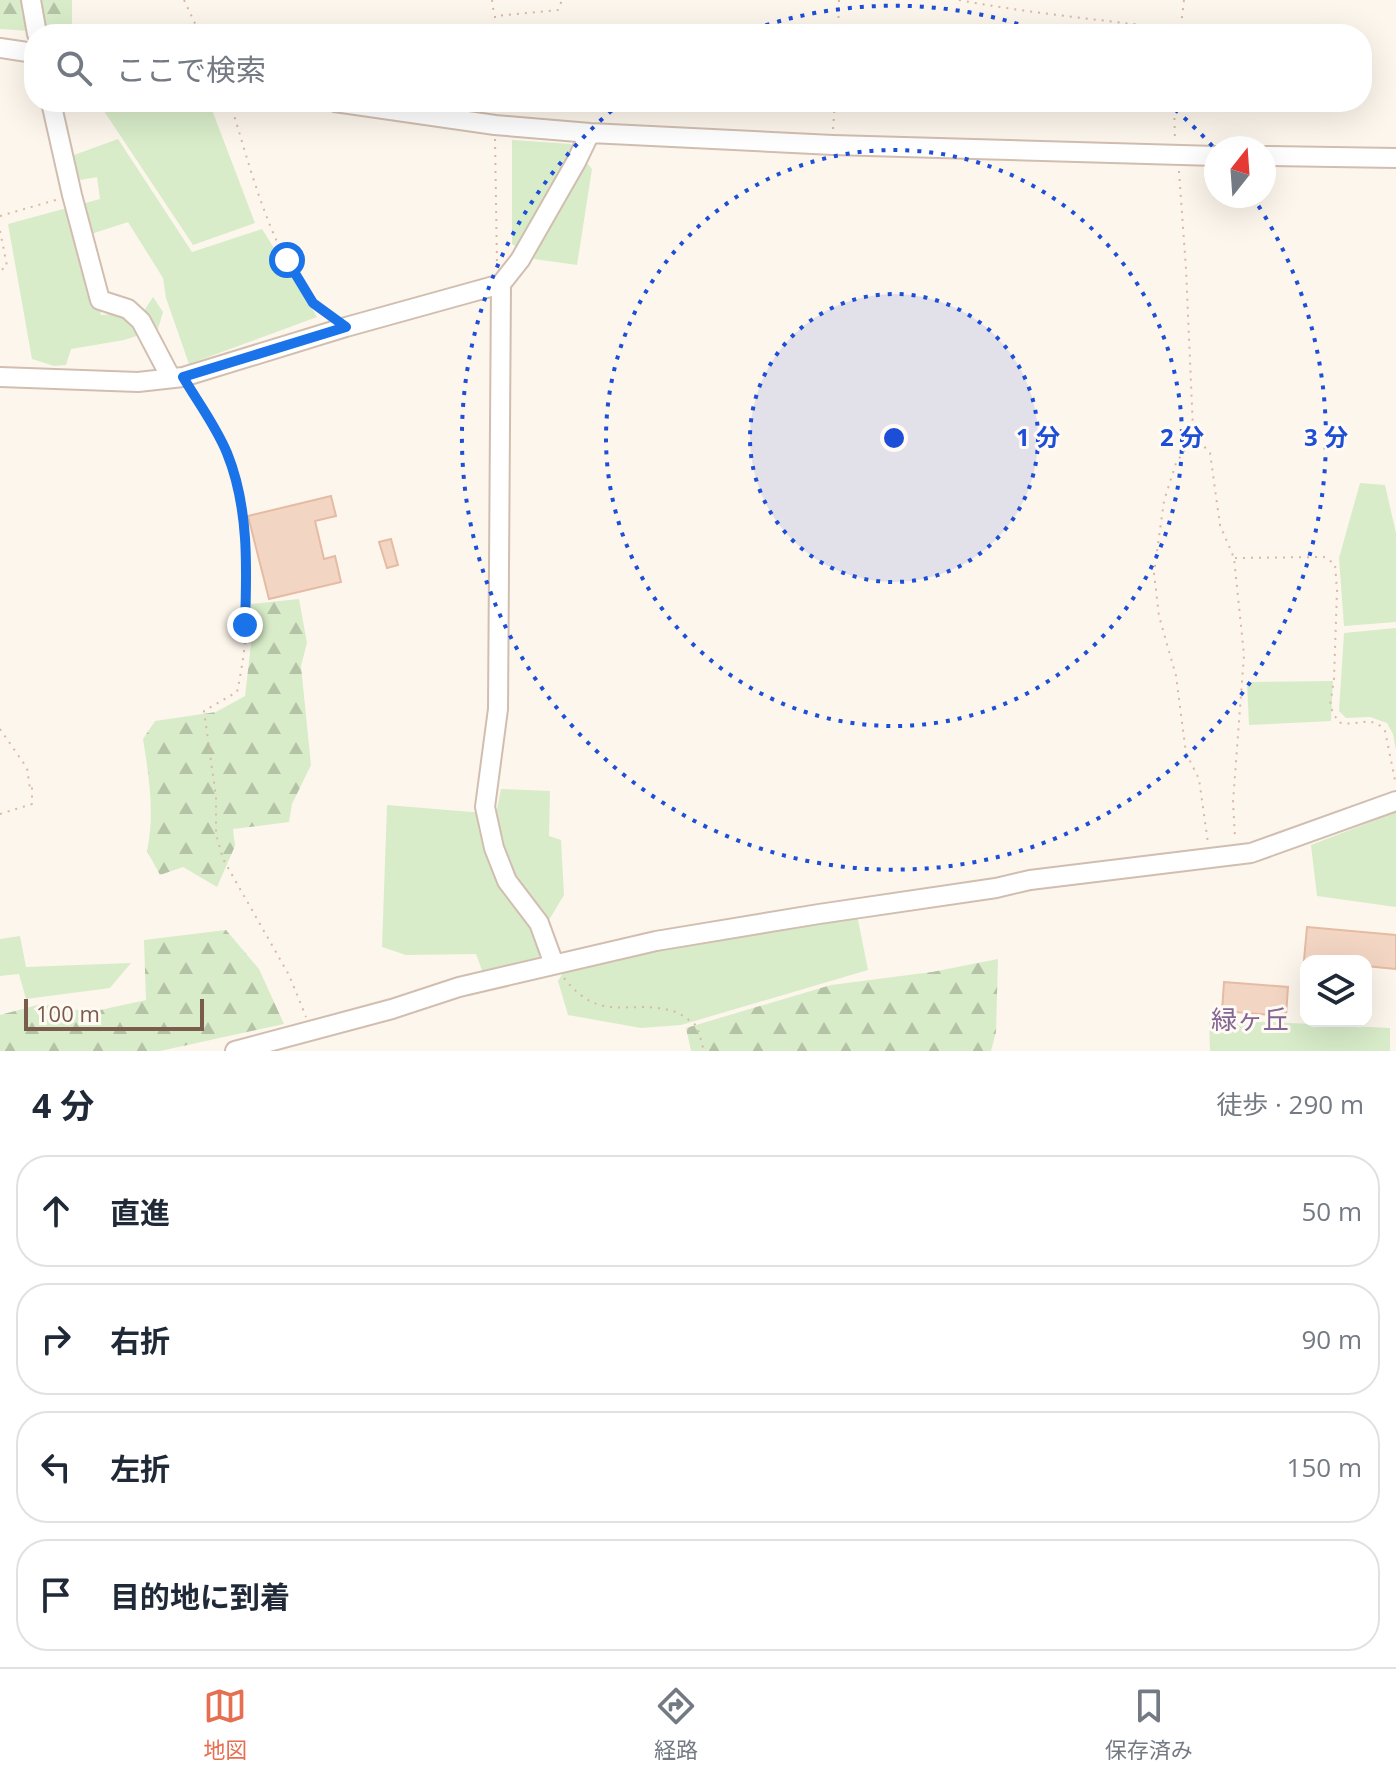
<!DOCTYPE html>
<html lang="ja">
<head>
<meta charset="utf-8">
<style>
  body { margin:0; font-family:"Open Sans","Noto Sans JP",sans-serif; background:#f2f2f3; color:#1f2937 }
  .controls { position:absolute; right:24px; bottom:24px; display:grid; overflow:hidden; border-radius:16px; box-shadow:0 8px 32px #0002 }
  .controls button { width:72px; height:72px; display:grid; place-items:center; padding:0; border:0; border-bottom:2px solid #e0e1e3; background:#fff; color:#1f2937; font:40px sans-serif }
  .compass { position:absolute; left:1204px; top:136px; width:72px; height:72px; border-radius:50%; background:#fff; box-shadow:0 8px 32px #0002; rotate:17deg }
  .scale { position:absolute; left:24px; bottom:20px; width:180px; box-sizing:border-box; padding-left:8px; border:4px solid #7a5c4d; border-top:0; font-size:22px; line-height:28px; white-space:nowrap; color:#7a5c4d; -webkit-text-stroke:6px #fffaf3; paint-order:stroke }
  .stop { position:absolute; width:24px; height:24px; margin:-18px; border:6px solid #1a73e8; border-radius:50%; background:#fff }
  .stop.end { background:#1a73e8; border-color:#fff; box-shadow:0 2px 8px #0008 }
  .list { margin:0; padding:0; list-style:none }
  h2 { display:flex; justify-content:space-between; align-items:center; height:104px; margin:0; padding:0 32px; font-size:34px }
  h2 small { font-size:26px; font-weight:400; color:#747a83 }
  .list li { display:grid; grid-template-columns:52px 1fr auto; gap:24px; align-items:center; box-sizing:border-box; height:112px; margin:0 16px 16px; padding:0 16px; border:2px solid #e0e1e3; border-radius:32px }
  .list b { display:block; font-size:30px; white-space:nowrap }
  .list em { font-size:26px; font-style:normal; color:#747a83 }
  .icon { flex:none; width:44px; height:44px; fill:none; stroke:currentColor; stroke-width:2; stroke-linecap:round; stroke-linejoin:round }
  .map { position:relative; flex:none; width:1396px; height:1051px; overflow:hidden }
  .search { position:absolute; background:#fff; box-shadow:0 8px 32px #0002; left:24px; right:24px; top:24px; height:88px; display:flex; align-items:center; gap:20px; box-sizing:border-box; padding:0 28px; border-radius:32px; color:#747a83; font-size:30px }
  .sheet { height:616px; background:#fff }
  nav { display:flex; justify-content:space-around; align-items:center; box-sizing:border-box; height:112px; border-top:2px solid #e0e1e3; background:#fff; font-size:22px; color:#747a83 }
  nav a { display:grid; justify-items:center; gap:4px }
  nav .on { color:#e76f51 }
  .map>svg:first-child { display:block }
  .green { fill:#d8ecc9 }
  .forest { fill:url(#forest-firs) }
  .building { fill:#f3d5c3; stroke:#e6bba3; stroke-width:2 }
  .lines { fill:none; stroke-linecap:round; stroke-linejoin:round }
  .minor-casing { stroke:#d1beb0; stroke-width:22 }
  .path { stroke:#d9b8a5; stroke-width:2; stroke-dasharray:2 6; stroke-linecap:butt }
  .minor { stroke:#fff; stroke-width:18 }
  .route { stroke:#1a73e8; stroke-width:10 }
  .ring { fill:none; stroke:#1d4ed8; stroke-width:4; stroke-dasharray:4 8 }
  .labels { text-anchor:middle; stroke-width:6; stroke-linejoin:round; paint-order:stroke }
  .neighbourhood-label { font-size:26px; fill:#846695; stroke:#fffaf3 }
  .centre { fill:#1d4ed8; stroke:#fffaf3; stroke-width:4 }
  .ring-label { font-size:24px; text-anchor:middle; font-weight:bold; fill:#1d4ed8; stroke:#fffaf3; stroke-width:6; stroke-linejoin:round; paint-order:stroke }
</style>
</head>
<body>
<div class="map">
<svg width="1396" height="1051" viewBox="0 0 1396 1051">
  <defs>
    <pattern id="forest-firs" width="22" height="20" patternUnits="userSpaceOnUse" patternTransform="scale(2)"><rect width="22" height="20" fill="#d8ecc9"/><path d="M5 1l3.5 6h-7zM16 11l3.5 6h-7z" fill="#b4c2a5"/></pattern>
  </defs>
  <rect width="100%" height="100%" fill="#fdf6ec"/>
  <!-- green -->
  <path class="green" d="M98,102H209L255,223L193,245Z
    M118,139L192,252L262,229L317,317L189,364L166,298L163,278L128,222L85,236L101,315L144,311L153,297L163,312L158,329L124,340L71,349L66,365L54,366L32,359L8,224L100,199L97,177L63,183V159Z
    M512,140L571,144L592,169L577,265L534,259L512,244Z
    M1360,483L1385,485L1396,533V622L1344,626L1339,558Z
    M1396,628V750L1393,734L1387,723L1370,717L1346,718L1339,711L1344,633Z
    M1333,681L1331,721L1249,725L1247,682Z
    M501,789L550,791L549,836L561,840L564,895L549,920L538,962L483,973L476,954L406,955L382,947L387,805L496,814Z
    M1396,812V907L1317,896L1311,845Z
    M857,915L868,970L681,1025L641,1028L568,1015L558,981L566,968Z
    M20,936L26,967L131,963L110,988L26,999L19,974L0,976V939Z
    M1209,1019L1390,1028V1051H1210Z"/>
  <!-- forest -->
  <path class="forest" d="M0,0H72V34L0,29Z
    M299,599L307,643L301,666L311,765L292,804L289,822L233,829L235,846L217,887L183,867L160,875L147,851C155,813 149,777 143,739L155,721L216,712L245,696L252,636L251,604Z
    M226,930L259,969L284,1024L160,1051H0V1015L41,1004L91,1012L146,1000L144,940Z
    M998,959L996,1032L991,1051H691L686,1028L831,985L932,972Z"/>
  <!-- building -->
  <path class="building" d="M331,496L336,516L315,521L324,559L335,556L341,582L269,599L248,516Z
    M391,539L398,565L387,568L379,542Z
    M1307,927L1396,935V969L1366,966V961L1304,960Z
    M1224,982L1288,987L1286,1016L1222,1011Z"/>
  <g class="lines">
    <!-- minor casing -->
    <g class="minor-casing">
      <path id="minor" d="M31,0L37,34
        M0,48L34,53
        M51,102L72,195L100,300L128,309L141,321L171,378
        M335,102L495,125L590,133L833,145L1216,156
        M1264,156L1396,158
        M501,284L498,709L485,807L494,848L507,881L539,923L554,964
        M0,377L138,382L183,377L346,327L501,284L520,260L576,162L590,133
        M235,1051L392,1009L459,987L656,941L819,914L996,888L1030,880L1251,853L1396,801"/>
    </g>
    <!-- path -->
    <path class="path" d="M184,0L200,34
      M492,0L494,15
      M959,0C1032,14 1107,20 1180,30
      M495,34V16L558,10L562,0
      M838,34L839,0
      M1180,34L1184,0
      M230,102C250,165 275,275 329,314
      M1174,102L1175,141
      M833,129L835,102
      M495,139L497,265
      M1179,171L1186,269L1193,429L1195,436L1210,453L1220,525L1234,558L1244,655L1233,802L1235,838
      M0,216L59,199
      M0,231L7,266L0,271
      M191,390C202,411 219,432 227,454C253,525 253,619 237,692L204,711L216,797V834L223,859L289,975L306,1017
      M1194,437L1176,463L1164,501L1154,573L1159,616L1176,676L1186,753L1199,779L1208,843
      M1235,558L1324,557L1335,564L1337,591L1334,679L1330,706L1338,722C1355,728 1372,713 1385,731L1396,785
      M0,729L27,768L30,789L32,787V804L0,814
      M564,978C602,1026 629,997 676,1012C683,1015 690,1021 697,1026L704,1051"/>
    <!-- minor -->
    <use href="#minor" class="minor"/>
  </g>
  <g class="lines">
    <!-- route -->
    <path class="route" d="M245,625C247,568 249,507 227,453C216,426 197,401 183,377L346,327L313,303L287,260"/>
  </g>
  <!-- distance rings -->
  <circle cx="894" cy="438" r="144" fill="#1d4ed8" fill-opacity=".12"/>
  <g class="ring">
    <circle cx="894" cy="438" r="144"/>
    <circle cx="894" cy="438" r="288"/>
    <path d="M743 33A432 432 0 0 1 1045 33M1166 102A432 432 0 0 1 1215 149M1252 196A432 432 0 1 1 622 102"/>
  </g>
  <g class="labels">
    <!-- neighbourhood labels -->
    <g class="neighbourhood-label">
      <text x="1250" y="1029">緑ヶ丘</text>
    </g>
  </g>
  <circle cx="894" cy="438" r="12" class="centre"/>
  <g class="ring-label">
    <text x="1038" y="446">1 分</text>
    <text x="1182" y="446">2 分</text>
    <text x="1326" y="446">3 分</text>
  </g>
</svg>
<div class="controls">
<button><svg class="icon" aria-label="layers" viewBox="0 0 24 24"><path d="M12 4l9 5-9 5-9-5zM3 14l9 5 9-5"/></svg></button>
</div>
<svg class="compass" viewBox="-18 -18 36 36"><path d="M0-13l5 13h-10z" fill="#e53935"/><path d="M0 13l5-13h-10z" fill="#747a83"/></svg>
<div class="scale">100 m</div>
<div class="stop" style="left:287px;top:260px"></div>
<div class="stop end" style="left:245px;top:625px"></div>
<div class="search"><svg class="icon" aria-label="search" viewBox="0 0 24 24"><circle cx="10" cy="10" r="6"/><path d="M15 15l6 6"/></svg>ここで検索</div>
</div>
<section class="sheet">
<h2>4 分<small>徒歩 · 290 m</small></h2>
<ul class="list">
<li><svg class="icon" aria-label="ahead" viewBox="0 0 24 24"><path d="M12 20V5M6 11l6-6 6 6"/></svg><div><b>直進</b></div><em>50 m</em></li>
<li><svg class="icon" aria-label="right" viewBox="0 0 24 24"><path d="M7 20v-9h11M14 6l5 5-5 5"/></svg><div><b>右折</b></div><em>90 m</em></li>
<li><svg class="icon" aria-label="left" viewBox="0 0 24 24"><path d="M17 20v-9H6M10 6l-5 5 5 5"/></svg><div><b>左折</b></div><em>150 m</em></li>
<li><svg class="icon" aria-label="arrive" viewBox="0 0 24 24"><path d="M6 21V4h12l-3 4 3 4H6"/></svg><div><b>目的地に到着</b></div></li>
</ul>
</section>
<nav>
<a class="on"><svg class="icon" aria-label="map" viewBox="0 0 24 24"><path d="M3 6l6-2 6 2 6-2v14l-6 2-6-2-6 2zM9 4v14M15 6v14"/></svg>地図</a>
<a><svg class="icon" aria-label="directions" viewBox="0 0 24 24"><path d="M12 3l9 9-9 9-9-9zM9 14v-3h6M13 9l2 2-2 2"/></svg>経路</a>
<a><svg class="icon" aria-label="saved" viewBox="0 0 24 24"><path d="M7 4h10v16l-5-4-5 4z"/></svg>保存済み</a>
</nav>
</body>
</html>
